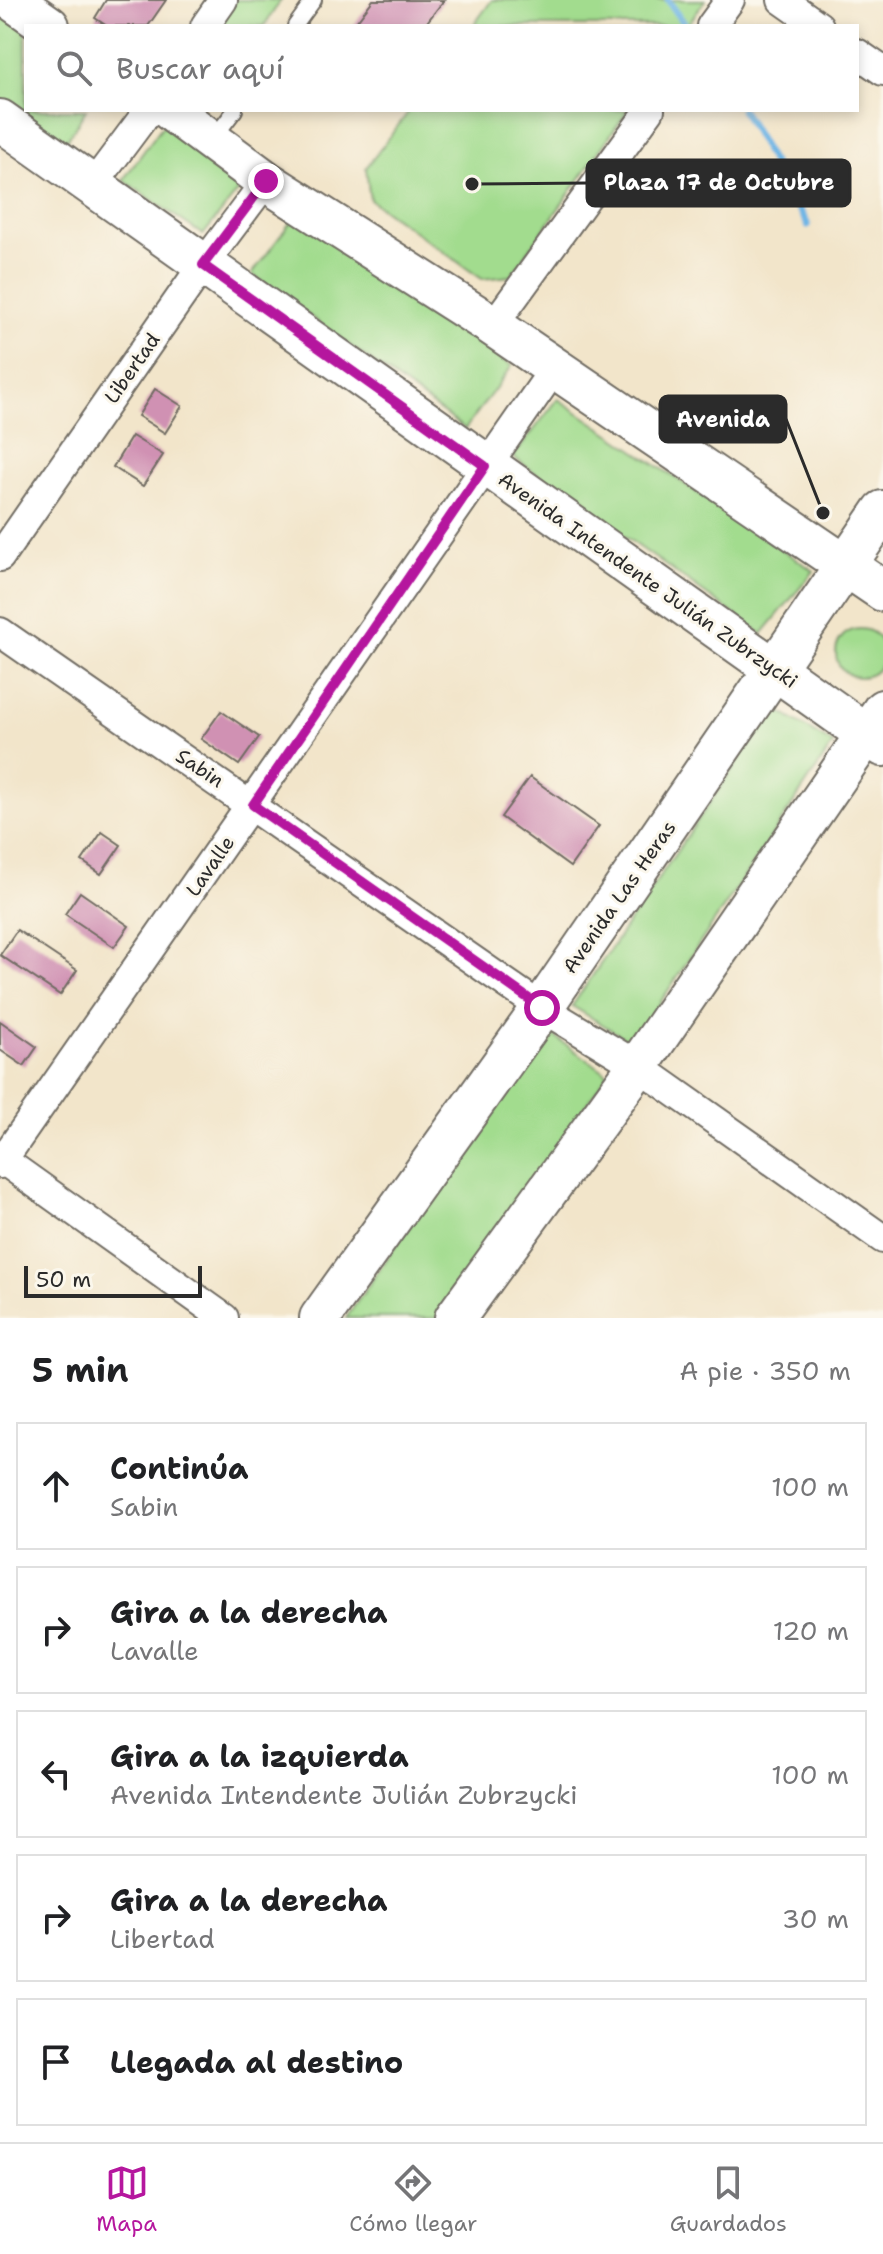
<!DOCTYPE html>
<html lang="es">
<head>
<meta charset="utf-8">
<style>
  body { margin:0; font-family:"Shantell Sans",sans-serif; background:#f2f2f2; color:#202124 }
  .scale { position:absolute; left:24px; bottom:20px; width:178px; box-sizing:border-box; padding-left:8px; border:4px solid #2b2b2b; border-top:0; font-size:22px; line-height:28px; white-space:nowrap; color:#2b2b2b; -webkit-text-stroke:6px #fbf7ec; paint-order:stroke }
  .stop { position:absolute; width:24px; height:24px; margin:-18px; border:6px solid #b5179e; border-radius:50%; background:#fff }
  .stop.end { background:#b5179e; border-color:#fff; box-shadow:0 2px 8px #0008 }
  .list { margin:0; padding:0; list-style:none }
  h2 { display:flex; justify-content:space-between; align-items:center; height:104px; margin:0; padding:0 32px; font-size:34px }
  h2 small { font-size:26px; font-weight:400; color:#757577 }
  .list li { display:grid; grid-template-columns:52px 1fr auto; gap:24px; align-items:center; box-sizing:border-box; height:128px; margin:0 16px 16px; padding:0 16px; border:2px solid #e0e0e0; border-radius:0px }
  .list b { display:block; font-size:30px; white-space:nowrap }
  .list p { margin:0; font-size:26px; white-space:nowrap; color:#757577 }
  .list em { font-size:26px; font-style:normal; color:#757577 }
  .icon { flex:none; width:44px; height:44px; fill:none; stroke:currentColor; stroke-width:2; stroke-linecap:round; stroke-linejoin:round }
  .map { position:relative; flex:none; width:883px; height:1318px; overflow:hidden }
  .search { position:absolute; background:#fff; box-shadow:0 4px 12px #0003; left:24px; right:24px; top:24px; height:88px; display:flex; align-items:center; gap:20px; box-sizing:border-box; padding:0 28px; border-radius:0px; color:#757577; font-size:30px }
  .sheet { height:824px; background:#fff }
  nav { display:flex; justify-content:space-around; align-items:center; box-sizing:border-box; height:112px; border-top:2px solid #e0e0e0; background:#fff; font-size:22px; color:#757577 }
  nav a { display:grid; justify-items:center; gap:4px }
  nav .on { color:#b5179e }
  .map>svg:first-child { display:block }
  .green { fill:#a2dc8e; stroke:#66845c; stroke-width:2 }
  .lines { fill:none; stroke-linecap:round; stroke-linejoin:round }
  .stream { stroke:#6eb5e5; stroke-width:7 }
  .building { fill:#d091b3 }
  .lane-casing { stroke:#716c63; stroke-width:18 }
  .street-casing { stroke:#716c63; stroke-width:32 }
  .secondary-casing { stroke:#716c63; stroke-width:44 }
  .lane { stroke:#fff; stroke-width:14 }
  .street { stroke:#fff; stroke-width:28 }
  .secondary { stroke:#fff; stroke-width:40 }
  .route { stroke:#b5179e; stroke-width:10 }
  .labels { text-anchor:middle; stroke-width:6; stroke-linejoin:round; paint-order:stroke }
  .street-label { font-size:20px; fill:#2b2b2b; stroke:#fbf7ec }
  .leader { fill:none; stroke:#2b2b2b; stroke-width:3 }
  .callout-dot { fill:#2b2b2b; stroke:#fbf7ec; stroke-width:3 }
  .callout { fill:#2b2b2b; stroke:#2b2b2b; stroke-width:3 }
  .callout-label { font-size:22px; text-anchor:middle; font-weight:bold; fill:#fff }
</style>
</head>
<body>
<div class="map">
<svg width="883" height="1318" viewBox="0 0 883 1318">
  <rect width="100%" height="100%" fill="#fbf7ec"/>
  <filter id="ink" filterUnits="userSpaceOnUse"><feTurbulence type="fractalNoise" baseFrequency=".0125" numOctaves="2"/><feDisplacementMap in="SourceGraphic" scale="16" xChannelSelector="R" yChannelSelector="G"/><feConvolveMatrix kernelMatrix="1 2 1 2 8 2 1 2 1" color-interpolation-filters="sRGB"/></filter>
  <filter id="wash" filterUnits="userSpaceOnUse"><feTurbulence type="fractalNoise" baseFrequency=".006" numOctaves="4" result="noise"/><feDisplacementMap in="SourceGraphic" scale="32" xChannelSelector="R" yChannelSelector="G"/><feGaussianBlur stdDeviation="1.8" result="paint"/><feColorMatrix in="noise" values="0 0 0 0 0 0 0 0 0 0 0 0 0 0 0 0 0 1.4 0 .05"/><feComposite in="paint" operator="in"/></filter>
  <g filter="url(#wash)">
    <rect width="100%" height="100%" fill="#f2e5ca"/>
    <!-- green -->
    <path class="green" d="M226,0H281L264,26H208Z
      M492,0H705L687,26H473Z
      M0,8L26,26V110H86L64,144L0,100Z
      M410,110H628L511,276L482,279L370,200L366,168Z
      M163,125L243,185L203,235L123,180Z
      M295,216L512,366L465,429L252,274Z
      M558,399L814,571L762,634L513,457Z
      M836 653a24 24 0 1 1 48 0a24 24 0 1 1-48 0Z
      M774,708L833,744L633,1043L572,1006Z
      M545,1030L608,1074L437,1318H346Z"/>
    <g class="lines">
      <!-- stream -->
      <path class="stream" d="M668,0L686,26
        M742,110L808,225"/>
    </g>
    <g id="blocks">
      <!-- building -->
      <path class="building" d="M106,0H166L148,26H107L95,18Z
        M373,0H444L424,26H353Z
        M155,389L182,406L165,433L138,416Z
        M132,436L163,455L143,486L113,467Z
        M221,711L259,737L239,765L201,739Z
        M530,777L599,826L570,867L501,817Z
        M102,832L121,845L101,874L82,861Z
        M80,892L129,926L114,947L65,914Z
        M17,930L77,970L60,995L0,955Z
        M0,1021L37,1047L24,1066L0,1050Z"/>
    </g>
  </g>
  <g filter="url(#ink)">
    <use href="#blocks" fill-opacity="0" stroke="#716c63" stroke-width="2"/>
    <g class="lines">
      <!-- lane casing -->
      <g class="lane-casing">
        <path id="lane" d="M295,26L314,0
          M213,139L235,110"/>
      </g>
      <!-- street casing -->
      <g class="street-casing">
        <path id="street" d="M782,0L819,26
          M205,26L223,0
          M711,26L730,0
          M857,53L883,71
          M93,185L149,110
          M493,326L650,110
          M0,557L203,265L266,181
          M0,632L542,1008L638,1066L883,1239
          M0,1158L224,1318
          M0,1164L554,369"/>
      </g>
      <!-- secondary casing -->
      <g class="secondary-casing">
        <path id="secondary" d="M12,0L49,26
          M170,110L266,181L493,326L883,591
          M0,120L883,746
          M320,1318L542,1008L883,511
          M455,1318L638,1066L883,710"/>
      </g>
      <!-- lane -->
      <use href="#lane" class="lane"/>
      <!-- street -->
      <use href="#street" class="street"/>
      <!-- secondary -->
      <use href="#secondary" class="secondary"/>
    </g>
  </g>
  <g class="lines" filter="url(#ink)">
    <!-- route -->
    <path class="route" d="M266,181L203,265L485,466L253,805L542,1008"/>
  </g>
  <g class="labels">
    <!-- street labels -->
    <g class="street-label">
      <text transform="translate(132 368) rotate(-55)" y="7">Libertad</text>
      <text transform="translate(648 580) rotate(35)" y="7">Avenida Intendente Julián Zubrzycki</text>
      <text transform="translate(200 768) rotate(34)" y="7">Sabin</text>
      <text transform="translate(210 866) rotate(-55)" y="7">Lavalle</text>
      <text transform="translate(619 897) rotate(-55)" y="7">Avenida Las Heras</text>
    </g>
  </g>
  <!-- callouts -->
  <path class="leader" d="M472 184L587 183M823 513L786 419"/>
  <g class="callout-dot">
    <circle cx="472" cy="184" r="8"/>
    <circle cx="823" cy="513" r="8"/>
  </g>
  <g class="callout">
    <rect x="587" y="160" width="263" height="46" rx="8"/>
    <rect x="660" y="396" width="126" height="46" rx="8"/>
  </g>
  <g class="callout-label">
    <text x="719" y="190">Plaza 17 de Octubre</text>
    <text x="723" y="427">Avenida</text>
  </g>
</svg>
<div class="scale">50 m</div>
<div class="stop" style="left:542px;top:1008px"></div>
<div class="stop end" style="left:266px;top:181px"></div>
<div class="search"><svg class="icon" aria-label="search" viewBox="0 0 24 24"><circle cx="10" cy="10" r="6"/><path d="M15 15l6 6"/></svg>Buscar aquí</div>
</div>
<section class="sheet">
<h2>5 min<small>A pie · 350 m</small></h2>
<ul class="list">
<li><svg class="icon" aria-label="ahead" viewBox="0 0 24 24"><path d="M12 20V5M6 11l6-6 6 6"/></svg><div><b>Continúa</b><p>Sabin</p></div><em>100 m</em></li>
<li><svg class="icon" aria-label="right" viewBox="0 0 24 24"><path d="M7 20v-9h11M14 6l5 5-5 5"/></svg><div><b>Gira a la derecha</b><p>Lavalle</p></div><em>120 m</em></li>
<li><svg class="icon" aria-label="left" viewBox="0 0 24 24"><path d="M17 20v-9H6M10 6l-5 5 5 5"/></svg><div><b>Gira a la izquierda</b><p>Avenida Intendente Julián Zubrzycki</p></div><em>100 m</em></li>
<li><svg class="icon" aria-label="right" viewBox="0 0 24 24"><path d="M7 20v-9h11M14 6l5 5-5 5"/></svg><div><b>Gira a la derecha</b><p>Libertad</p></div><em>30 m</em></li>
<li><svg class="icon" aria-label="arrive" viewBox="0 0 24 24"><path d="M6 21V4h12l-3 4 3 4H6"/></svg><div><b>Llegada al destino</b></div></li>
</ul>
</section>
<nav>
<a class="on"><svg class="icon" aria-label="map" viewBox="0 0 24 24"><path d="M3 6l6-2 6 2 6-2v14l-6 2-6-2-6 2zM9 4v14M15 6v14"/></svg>Mapa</a>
<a><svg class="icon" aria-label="directions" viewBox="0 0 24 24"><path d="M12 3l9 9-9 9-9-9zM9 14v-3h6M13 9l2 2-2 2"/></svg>Cómo llegar</a>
<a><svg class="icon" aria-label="saved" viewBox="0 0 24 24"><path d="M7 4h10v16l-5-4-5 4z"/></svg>Guardados</a>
</nav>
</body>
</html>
